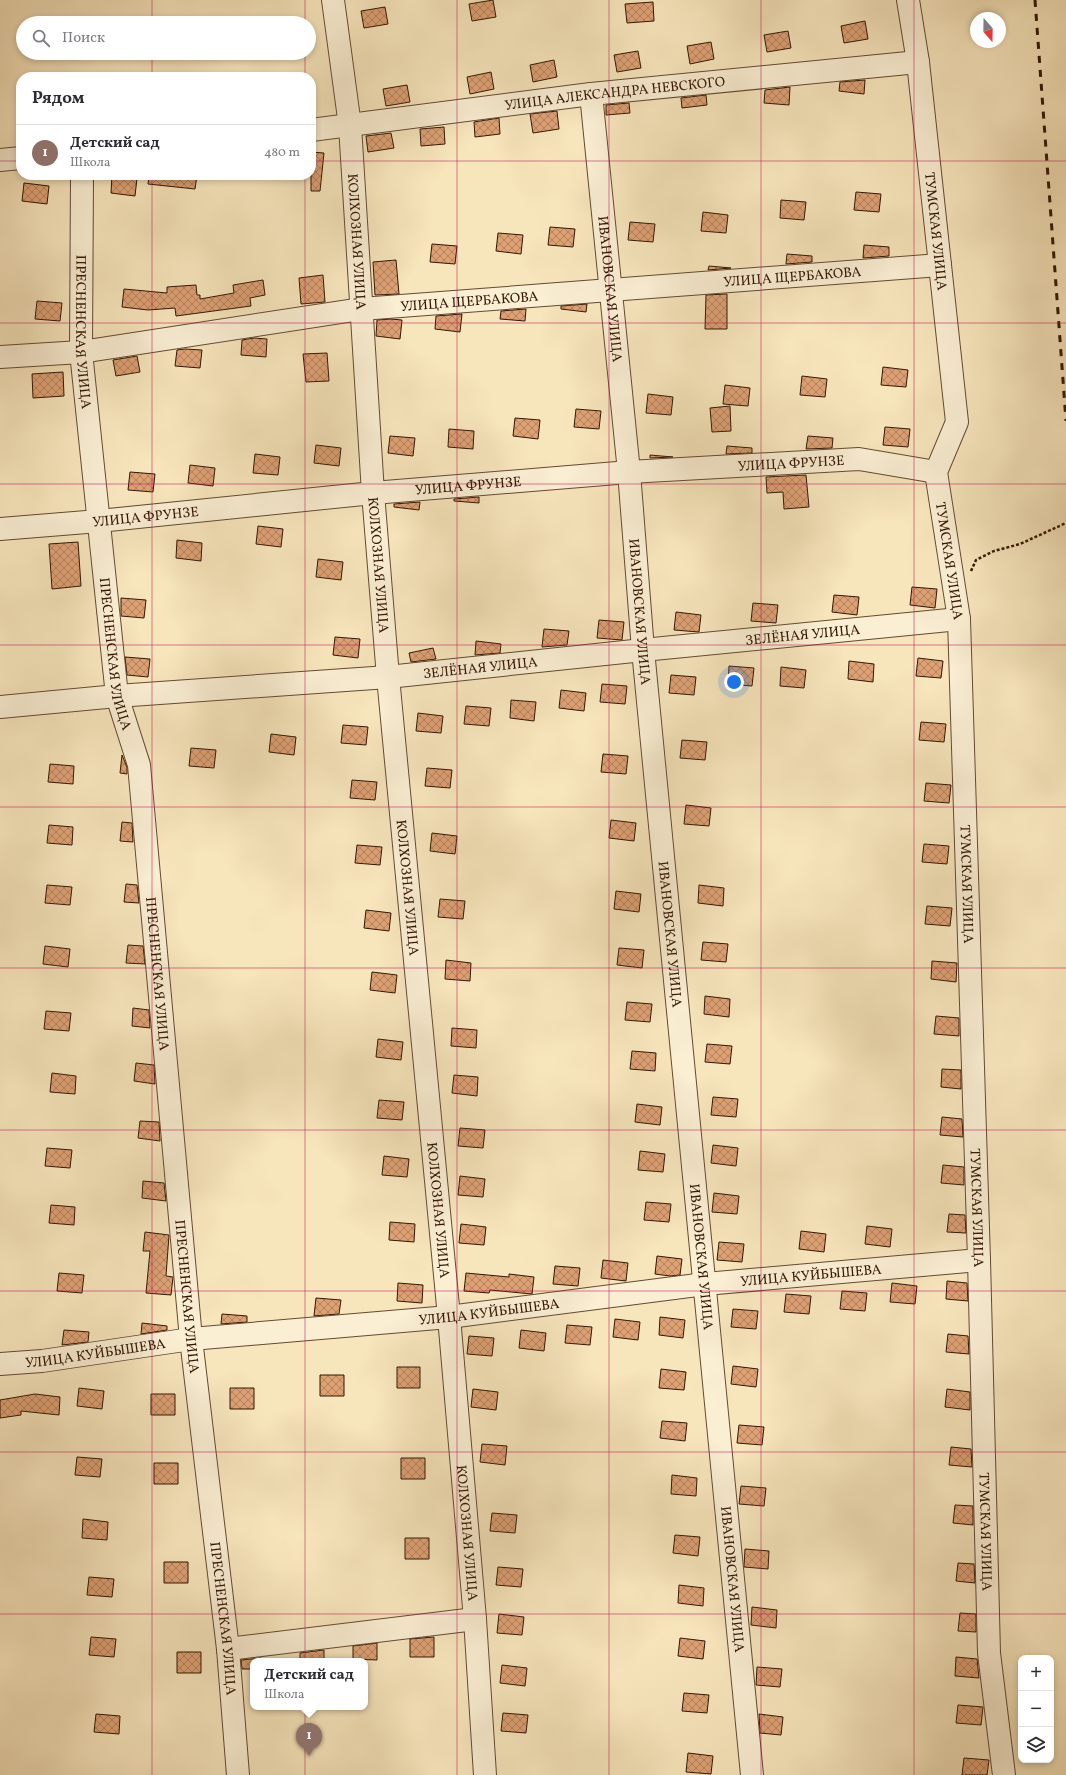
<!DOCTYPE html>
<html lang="ru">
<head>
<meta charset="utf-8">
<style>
  body { margin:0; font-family:Vollkorn,serif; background:#f7f7f7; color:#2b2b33 }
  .controls { position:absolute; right:12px; bottom:12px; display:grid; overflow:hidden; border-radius:8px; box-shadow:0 2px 6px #0003 }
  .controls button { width:36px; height:36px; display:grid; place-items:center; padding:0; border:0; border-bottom:1px solid #e1e1e2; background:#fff; color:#2b2b33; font:20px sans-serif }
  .compass { position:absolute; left:970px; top:12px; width:36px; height:36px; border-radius:50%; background:#fff; box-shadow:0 2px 6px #0003; rotate:160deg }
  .you { position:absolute; left:734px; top:682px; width:14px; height:14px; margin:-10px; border:3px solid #fff; border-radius:50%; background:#1a73e8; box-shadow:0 0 0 6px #1a73e833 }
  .badge { display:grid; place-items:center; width:26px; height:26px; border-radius:50%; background:#8f2418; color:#fff; font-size:13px; font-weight:700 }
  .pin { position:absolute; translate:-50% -33px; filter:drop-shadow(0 1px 2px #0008) }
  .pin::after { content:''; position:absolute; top:21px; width:14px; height:12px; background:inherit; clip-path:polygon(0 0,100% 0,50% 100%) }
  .popup { position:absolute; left:250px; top:1658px; width:118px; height:52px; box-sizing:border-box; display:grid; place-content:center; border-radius:8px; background:#fff; filter:drop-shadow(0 1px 3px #0005); font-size:13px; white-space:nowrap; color:#7c7c81 }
  .popup b { font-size:15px; color:#2b2b33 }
  .popup::after { content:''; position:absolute; left:50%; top:100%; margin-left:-8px; border:8px solid transparent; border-top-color:#fff }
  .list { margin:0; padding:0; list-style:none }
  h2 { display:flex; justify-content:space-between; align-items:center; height:52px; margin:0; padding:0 16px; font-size:17px }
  h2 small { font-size:13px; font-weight:400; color:#7c7c81 }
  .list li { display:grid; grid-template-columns:26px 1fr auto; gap:12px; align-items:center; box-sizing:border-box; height:56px; padding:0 16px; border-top:1px solid #e1e1e2 }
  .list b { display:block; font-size:15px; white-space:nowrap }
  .list p { margin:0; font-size:13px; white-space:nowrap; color:#7c7c81 }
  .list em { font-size:13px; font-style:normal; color:#7c7c81 }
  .icon { flex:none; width:22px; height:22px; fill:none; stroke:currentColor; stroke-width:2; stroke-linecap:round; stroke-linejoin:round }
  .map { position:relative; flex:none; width:1066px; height:1775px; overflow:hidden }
  .search { position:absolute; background:#fff; box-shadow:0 2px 6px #0003; left:16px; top:16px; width:300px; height:44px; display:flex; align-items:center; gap:10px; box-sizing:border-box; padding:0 14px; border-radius:22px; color:#7c7c81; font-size:15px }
  .panel { position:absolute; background:#fff; box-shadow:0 2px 6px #0003; left:16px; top:72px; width:300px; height:108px; border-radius:16px }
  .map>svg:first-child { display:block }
  .building { fill:url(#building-cross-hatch); stroke:#331604 }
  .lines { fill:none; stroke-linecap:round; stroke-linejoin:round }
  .minor-casing { stroke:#644a32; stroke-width:24 }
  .path { stroke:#331604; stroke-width:2.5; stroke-dasharray:3 2; stroke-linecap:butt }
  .minor { stroke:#faeed3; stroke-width:22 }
  .rail { stroke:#331604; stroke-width:3; stroke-dasharray:7 7; stroke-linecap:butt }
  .grid { fill:none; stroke:#c2185b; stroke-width:1; stroke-opacity:0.55 }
  .labels { text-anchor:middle; stroke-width:3; stroke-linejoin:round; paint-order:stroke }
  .street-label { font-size:14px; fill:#331604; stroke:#faeed3 }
</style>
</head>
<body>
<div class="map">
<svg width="1066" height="1775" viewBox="0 0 1066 1775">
  <defs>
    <pattern id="building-cross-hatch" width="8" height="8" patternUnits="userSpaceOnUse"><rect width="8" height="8" fill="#dda174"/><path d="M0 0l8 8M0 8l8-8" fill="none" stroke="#b4825d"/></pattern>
  </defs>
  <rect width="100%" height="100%" fill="#f7e5bc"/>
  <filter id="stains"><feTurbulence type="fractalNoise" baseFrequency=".005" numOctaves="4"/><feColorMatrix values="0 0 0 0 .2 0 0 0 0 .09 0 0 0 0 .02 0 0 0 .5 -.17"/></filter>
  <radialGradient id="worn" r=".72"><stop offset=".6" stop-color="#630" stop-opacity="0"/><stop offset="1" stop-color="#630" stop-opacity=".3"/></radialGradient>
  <!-- building -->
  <path class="building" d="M493,0L496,17L472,21L469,4Z
    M653,2L654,21L627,23L625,4Z
    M385,7L388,24L364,28L361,11Z
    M865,21L868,39L844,43L841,26Z
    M788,31L791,48L767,52L764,35Z
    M711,42L714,59L690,64L687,46Z
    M638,51L641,68L617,72L614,55Z
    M554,60L557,77L533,82L530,65Z
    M491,72L494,89L470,94L467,77Z
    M865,80L864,94L839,91L840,82Z
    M407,85L410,102L386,106L383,89Z
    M790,87L789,105L764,103L765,90Z
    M706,95L707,105L682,108L681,98Z
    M629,103L630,113L606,115V105Z
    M557,111L559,129L533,133L530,114Z
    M499,118L500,134L475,137L474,122Z
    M444,127L445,144L421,146L420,129Z
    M391,133L394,148L368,152L366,136Z
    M311,152L324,153L320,191H311Z
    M112,175L137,178L135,196L111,193Z
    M149,175H197L195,189L148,184Z
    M24,183L49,186L47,204L22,201Z
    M856,192L881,194L879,212L854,210Z
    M781,200L806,202L804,220L780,218Z
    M703,212L728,215L726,233L701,231Z
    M630,222L655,224L653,242L628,240Z
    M550,227L575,229L573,247L548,245Z
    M498,233L523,235L521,254L496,251Z
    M432,244L457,246L455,264L430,262Z
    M864,245L889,247V256L863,258Z
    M787,254L812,256V262L786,264Z
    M396,260L399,294L375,295L373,262Z
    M709,266L731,268L708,270Z
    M323,275L325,302L301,304L299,278Z
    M263,280L265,295L250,298L251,306L176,316L175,308L148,310L122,307L124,289L167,293V287L196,285L197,295H200V299L234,293L233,285Z
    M727,294V329H705L706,295Z
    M37,301L62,303L60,321L35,319Z
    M587,304L586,312L561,309V306Z
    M526,309L525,321L500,319L501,311Z
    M462,314L460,332L435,329L436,316Z
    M391,319L402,320L400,339L376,336L377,320Z
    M254,338L267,339L266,357L241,355L242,340Z
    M185,349L202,350L200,368L175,366L177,350Z
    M327,353L329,381L306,382L303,354Z
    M137,356L140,372L116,376L113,360Z
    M883,367L908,370L906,387L881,385Z
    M63,372L64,396L33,398L32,374Z
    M802,376L827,379L825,397L800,395Z
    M725,385L750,388L748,406L723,404Z
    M648,394L673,397L671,415L646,413Z
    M730,406L731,431L712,432L710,408Z
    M576,409L601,411L599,429L574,427Z
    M515,418L540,420L538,439L513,436Z
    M885,427L910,429L908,447L883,445Z
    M449,429L474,431L473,449L448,447Z
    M390,436L415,438L413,456L388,453Z
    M808,436L833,438L832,448L806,449Z
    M316,445L341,448L339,466L314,463Z
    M727,446L752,448V453L726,454Z
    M255,454L280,457L278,475L253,473Z
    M650,455L673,457L650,458Z
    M190,465L215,468L213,486L188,483Z
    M130,472L155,474L153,492L128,490Z
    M806,475L809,507L784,509L783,492L767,493L766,477Z
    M479,497V503L454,501V499Z
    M420,502L419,510L394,507V504Z
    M258,526L283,529L281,547L256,544Z
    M177,540L202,543L201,561L176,558Z
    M78,542L81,586L52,589L49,544Z
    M318,559L343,562L341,580L316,577Z
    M912,587L937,589L935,608L910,605Z
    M834,595L859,597L857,615L832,612Z
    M121,598L146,600L144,618L121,616Z
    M753,603L778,605L776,623L751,621Z
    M676,612L701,615L699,632L674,630Z
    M599,620L624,622L622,640L597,638Z
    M544,629L569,631L567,645L542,647Z
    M335,637L360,639L358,658L333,655Z
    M476,641L501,644L500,653L475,655Z
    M433,648L436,659L411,662L409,653Z
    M125,657L150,659L148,677L127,675Z
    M918,658L943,661L941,678L916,676Z
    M849,661L874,664L873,682L848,679Z
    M729,666L754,668L752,686L728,684Z
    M781,667L806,670L804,688L780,686Z
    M671,675L696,677L694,695L669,693Z
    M602,684L627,686L625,704L600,702Z
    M561,690L586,693L584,711L559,708Z
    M511,700L536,702L534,721L510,718Z
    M466,706L491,708L489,726L464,724Z
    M418,713L443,716L441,733L416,731Z
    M921,722L946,724L944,742L919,740Z
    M343,725L368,727L366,745L341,743Z
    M271,734L296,737L294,755L269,752Z
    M682,740L707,742L705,760L680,758Z
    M191,748L216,750L214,768L189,766Z
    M603,754L628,756L626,774L601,772Z
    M122,755L127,767V774L120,773Z
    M50,764L74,766L73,784L48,782Z
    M427,768L452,770L450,788L425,786Z
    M352,780L377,782L375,800L350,798Z
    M926,783L951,785L949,803L924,801Z
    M686,805L711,808L709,826L684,824Z
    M611,820L636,823L634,841L609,838Z
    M122,822L132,823L133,842L120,841Z
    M49,825L73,827L72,845L47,843Z
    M432,833L457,836L455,854L430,851Z
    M924,844L949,846L947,864L922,862Z
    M357,845L382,847L380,865L355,863Z
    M126,884L137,885L139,903L124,902Z
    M47,885L72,887L70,905L45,903Z
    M699,885L724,888L723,906L698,903Z
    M616,891L641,894L639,912L614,909Z
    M440,899L465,901L463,919L438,917Z
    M927,906L952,908L950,926L925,924Z
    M366,910L391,913L389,931L364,928Z
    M703,942L728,944L726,962L701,960Z
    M128,945L143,946L145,964L126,963Z
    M45,946L70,949L68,967L43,964Z
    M619,948L644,950L642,968L617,965Z
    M446,960L471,963L470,981L445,979Z
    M932,961L957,963L956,982L931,979Z
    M372,972L397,975L395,993L370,990Z
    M705,996L730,999L729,1017L704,1014Z
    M627,1002L652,1004L650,1022L625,1020Z
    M133,1008L149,1010L150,1028L132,1026Z
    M46,1011L71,1013L69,1031L44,1029Z
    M936,1016L959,1018V1036L934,1034Z
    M452,1028L477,1030L476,1048L451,1046Z
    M378,1039L403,1042L401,1060L376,1057Z
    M707,1044L732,1046L730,1064L705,1062Z
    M632,1051L656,1053L655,1071L630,1069Z
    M136,1063L154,1065L155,1084L134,1081Z
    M942,1069L961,1070V1089L941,1087Z
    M52,1073L76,1076L75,1094L50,1092Z
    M454,1075L478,1077L477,1096L452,1093Z
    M713,1097L738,1099L736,1117L711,1115Z
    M379,1100L404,1102L402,1120L377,1118Z
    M637,1104L662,1107L660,1125L635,1122Z
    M942,1117L962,1119L963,1137L940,1135Z
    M140,1121L159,1122L160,1141L138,1138Z
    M460,1128L485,1130L483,1148L458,1146Z
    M713,1145L738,1148L736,1166L711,1163Z
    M47,1148L72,1150L70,1168L45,1166Z
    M640,1151L665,1154L663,1172L638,1170Z
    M384,1156L409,1159L407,1177L382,1175Z
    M943,1165L964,1167V1185L941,1183Z
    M460,1176L485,1179L483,1197L458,1195Z
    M143,1181L164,1183L166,1201L142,1198Z
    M714,1193L739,1196L737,1214L712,1212Z
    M646,1202L671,1204L669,1222L644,1220Z
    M51,1205L75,1207L74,1225L49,1223Z
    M949,1214L965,1215L966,1233L947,1232Z
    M390,1222L415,1224L414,1242L389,1240Z
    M461,1224L486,1227L484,1245L459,1243Z
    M867,1226L892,1229L890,1247L865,1244Z
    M801,1231L826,1234L824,1252L799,1249Z
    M145,1232L169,1235L166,1276L173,1277L171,1295L146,1293L150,1251H143Z
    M719,1242L744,1244L742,1262L717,1260Z
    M657,1256L682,1259L680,1275L670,1276L655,1274Z
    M603,1260L628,1263L626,1281L601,1278Z
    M555,1266L580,1268L578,1286L553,1284Z
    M59,1273L84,1275L82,1293L57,1291Z
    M466,1273L509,1277V1274L534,1277L532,1294L490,1290L489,1293L464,1291Z
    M947,1281L967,1283L968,1301L946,1299Z
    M398,1283L423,1285L422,1303L397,1301Z
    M892,1283L917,1286L915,1304L890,1302Z
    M842,1291L867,1293L865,1311L840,1309Z
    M786,1294L811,1296L809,1314L784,1312Z
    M316,1298L341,1300L339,1314L314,1316Z
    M733,1309L758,1311L756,1329L731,1327Z
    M222,1314L247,1316V1322L221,1324Z
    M660,1317L685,1320L683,1338L659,1335Z
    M615,1319L640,1322L638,1340L613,1337Z
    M142,1323L167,1326V1330L141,1334Z
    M567,1325L592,1327L590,1345L565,1343Z
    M64,1330L89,1332L88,1342L62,1345Z
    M521,1330L546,1333L544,1351L519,1348Z
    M948,1334L968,1336L969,1354L946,1352Z
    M469,1336L494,1338L492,1356L467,1354Z
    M733,1366L758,1369L756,1387L731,1384Z
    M397,1367H420V1388H397Z
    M661,1369L686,1372L684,1390L659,1388Z
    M320,1375H344V1396H320Z
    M79,1388L104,1391L102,1409L77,1406Z
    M230,1388H254V1409H230Z
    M473,1389L498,1392L496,1410L471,1407Z
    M947,1389L970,1392V1410L945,1407Z
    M35,1394L60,1397L59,1415L21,1411V1415L0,1418V1400Z
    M151,1394H175V1415H151Z
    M662,1421L687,1423L685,1441L660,1438Z
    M739,1425L764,1427L762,1445L737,1443Z
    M482,1444L507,1446L505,1465L480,1462Z
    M951,1447L971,1449L972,1467L949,1465Z
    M77,1457L102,1459L100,1477L75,1475Z
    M401,1458H425V1479H401Z
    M154,1463H178V1484H154Z
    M672,1475L697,1478L696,1496L671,1494Z
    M741,1486L766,1488L764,1506L739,1504Z
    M955,1505L973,1506V1525L953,1523Z
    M492,1513L517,1515L515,1533L490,1531Z
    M83,1519L108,1522L107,1540L82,1538Z
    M675,1535L700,1537L698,1556L673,1553Z
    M405,1538H429V1559H405Z
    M745,1549L769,1551L768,1569L744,1567Z
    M164,1562H188V1583H164Z
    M958,1563L974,1564L975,1583L956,1581Z
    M498,1567L523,1569L521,1587L496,1585Z
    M89,1577L114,1579L112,1597L87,1595Z
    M679,1585L704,1588L703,1606L678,1603Z
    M752,1607L777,1610L776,1628L751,1625Z
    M960,1613L976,1614V1632L958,1631Z
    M499,1614L524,1617L522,1635L497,1633Z
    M91,1637L116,1639L114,1657L89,1655Z
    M434,1637V1657H410V1639Z
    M680,1638L705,1641L703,1659L678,1656Z
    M377,1643V1660L353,1659V1646Z
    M324,1650V1661H300V1653Z
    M177,1652H201V1673H177Z
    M956,1657L977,1659L979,1678L955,1676Z
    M261,1658V1661H253V1669H242L241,1660Z
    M502,1665L527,1668L525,1686L500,1683Z
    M757,1667L782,1669L780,1687L756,1685Z
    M684,1693L709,1695L707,1713L682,1711Z
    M958,1705L983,1707L981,1725L956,1723Z
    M503,1713L528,1715L526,1733L501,1731Z
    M96,1714L120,1716L119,1734L94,1732Z
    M759,1714L783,1717L781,1735L760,1733Z
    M688,1753L713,1756L711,1774L686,1772Z
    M964,1758L989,1760L987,1775H962Z"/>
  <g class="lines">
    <!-- minor casing -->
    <g class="minor-casing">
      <g id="minor">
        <path id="s1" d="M333,0L350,126L373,493L388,677L449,1317L475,1619L485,1775"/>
        <path id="s2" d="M908,0L918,62L957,422L936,472L959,619L979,1260L989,1653L1004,1775"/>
        <path id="s3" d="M591,94L629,472L643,650L752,1775"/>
        <path id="s4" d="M311,130L591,94L918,62"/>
        <path d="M0,160L21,158"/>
        <path id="s5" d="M82,175L81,352L117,696L139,765L191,1339L228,1649L238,1775"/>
        <path id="s6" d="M0,357L81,352L361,309L940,265"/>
        <path id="s7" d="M0,529L99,521L373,493L629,472L859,459L936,472"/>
        <path id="s8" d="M0,707L117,696L388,677L643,650L959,619"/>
        <path id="s9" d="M0,1364L42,1361L191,1339L449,1317L705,1284L979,1260"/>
        <path d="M228,1649L475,1619"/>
      </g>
    </g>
    <!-- path -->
    <path class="path" d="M971,571L976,560L994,551L1020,544L1066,523"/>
    <!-- minor -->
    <use href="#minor" class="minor"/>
    <!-- rail -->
    <path class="rail" d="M1035,0L1066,421"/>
  </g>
  <!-- grid -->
  <path class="grid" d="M152,0V23M305,0V23M457,0V1775M609,0V1775M761,0V1775M914,0V1775M152,53V77M305,53V77M0,161H21M311,161H1066M152,175V1775M305,175V1775M0,323H1066M0,484H1066M0,645H1066M0,807H1066M0,968H1066M0,1130H1066M0,1291H1066M0,1452H1066M0,1614H1066"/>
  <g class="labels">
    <!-- street labels -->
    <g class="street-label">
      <text dy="5" stroke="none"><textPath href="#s4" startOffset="306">УЛИЦА АЛЕКСАНДРА НЕВСКОГО</textPath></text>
      <text dy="5" stroke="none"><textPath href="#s2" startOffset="233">ТУМСКАЯ УЛИЦА</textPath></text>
      <text dy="5" stroke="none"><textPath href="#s1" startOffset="243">КОЛХОЗНАЯ УЛИЦА</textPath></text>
      <text dy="5" stroke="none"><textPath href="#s6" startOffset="797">УЛИЦА ЩЕРБАКОВА</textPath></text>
      <text dy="5" stroke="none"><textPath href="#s3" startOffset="196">ИВАНОВСКАЯ УЛИЦА</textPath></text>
      <text dy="5" stroke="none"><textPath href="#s6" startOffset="473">УЛИЦА ЩЕРБАКОВА</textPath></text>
      <text dy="5" stroke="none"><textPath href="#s5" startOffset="157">ПРЕСНЕНСКАЯ УЛИЦА</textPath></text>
      <text dy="5" stroke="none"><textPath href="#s7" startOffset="794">УЛИЦА ФРУНЗЕ</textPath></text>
      <text dy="5" stroke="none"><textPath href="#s7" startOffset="470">УЛИЦА ФРУНЗЕ</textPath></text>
      <text dy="5" stroke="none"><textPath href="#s7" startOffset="146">УЛИЦА ФРУНЗЕ</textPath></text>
      <text dy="5" stroke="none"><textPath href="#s2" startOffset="569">ТУМСКАЯ УЛИЦА</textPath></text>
      <text dy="5" stroke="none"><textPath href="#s1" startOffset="567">КОЛХОЗНАЯ УЛИЦА</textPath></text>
      <text dy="5" stroke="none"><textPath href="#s3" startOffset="520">ИВАНОВСКАЯ УЛИЦА</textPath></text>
      <text dy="5" stroke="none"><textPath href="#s8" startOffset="806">ЗЕЛЁНАЯ УЛИЦА</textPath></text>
      <text dy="5" stroke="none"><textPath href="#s5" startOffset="481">ПРЕСНЕНСКАЯ УЛИЦА</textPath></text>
      <text dy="5" stroke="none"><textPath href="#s8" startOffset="482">ЗЕЛЁНАЯ УЛИЦА</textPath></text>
      <text dy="5" stroke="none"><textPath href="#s2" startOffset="893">ТУМСКАЯ УЛИЦА</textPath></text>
      <text dy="5" stroke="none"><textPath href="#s1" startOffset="891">КОЛХОЗНАЯ УЛИЦА</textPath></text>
      <text dy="5" stroke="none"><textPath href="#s3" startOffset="844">ИВАНОВСКАЯ УЛИЦА</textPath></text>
      <text dy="5" stroke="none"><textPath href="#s5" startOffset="805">ПРЕСНЕНСКАЯ УЛИЦА</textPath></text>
      <text dy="5" stroke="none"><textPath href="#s2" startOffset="1217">ТУМСКАЯ УЛИЦА</textPath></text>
      <text dy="5" stroke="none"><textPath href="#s1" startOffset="1215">КОЛХОЗНАЯ УЛИЦА</textPath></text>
      <text dy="5" stroke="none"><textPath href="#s3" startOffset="1168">ИВАНОВСКАЯ УЛИЦА</textPath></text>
      <text dy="5" stroke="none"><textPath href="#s9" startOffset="816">УЛИЦА КУЙБЫШЕВА</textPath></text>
      <text dy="5" stroke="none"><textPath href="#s5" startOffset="1129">ПРЕСНЕНСКАЯ УЛИЦА</textPath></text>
      <text dy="5" stroke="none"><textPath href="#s9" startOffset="492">УЛИЦА КУЙБЫШЕВА</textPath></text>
      <text dy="5" stroke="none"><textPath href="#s9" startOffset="96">УЛИЦА КУЙБЫШЕВА</textPath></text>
      <text dy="5" stroke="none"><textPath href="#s2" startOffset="1541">ТУМСКАЯ УЛИЦА</textPath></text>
      <text dy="5" stroke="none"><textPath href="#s1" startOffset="1539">КОЛХОЗНАЯ УЛИЦА</textPath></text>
      <text dy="5" stroke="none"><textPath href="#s3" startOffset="1492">ИВАНОВСКАЯ УЛИЦА</textPath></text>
      <text dy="5" stroke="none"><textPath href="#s5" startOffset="1453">ПРЕСНЕНСКАЯ УЛИЦА</textPath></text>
    </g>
  </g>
  <rect width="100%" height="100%" filter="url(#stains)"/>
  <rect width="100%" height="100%" fill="url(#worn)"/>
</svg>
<div class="controls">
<button>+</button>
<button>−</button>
<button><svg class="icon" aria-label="layers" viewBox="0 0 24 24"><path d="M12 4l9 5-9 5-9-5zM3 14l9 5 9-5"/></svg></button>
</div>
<svg class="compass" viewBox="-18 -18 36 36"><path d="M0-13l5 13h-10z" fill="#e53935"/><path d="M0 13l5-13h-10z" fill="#7c7c81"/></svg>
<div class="you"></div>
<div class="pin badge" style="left:309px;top:1756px;background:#8d6e63">1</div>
<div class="popup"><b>Детский сад</b>Школа</div>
<div class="search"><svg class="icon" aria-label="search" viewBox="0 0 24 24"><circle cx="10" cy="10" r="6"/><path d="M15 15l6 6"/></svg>Поиск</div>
<section class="panel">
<h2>Рядом<small></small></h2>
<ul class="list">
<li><span class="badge" style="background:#8d6e63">1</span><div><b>Детский сад</b><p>Школа</p></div><em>480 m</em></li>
</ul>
</section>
</div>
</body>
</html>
